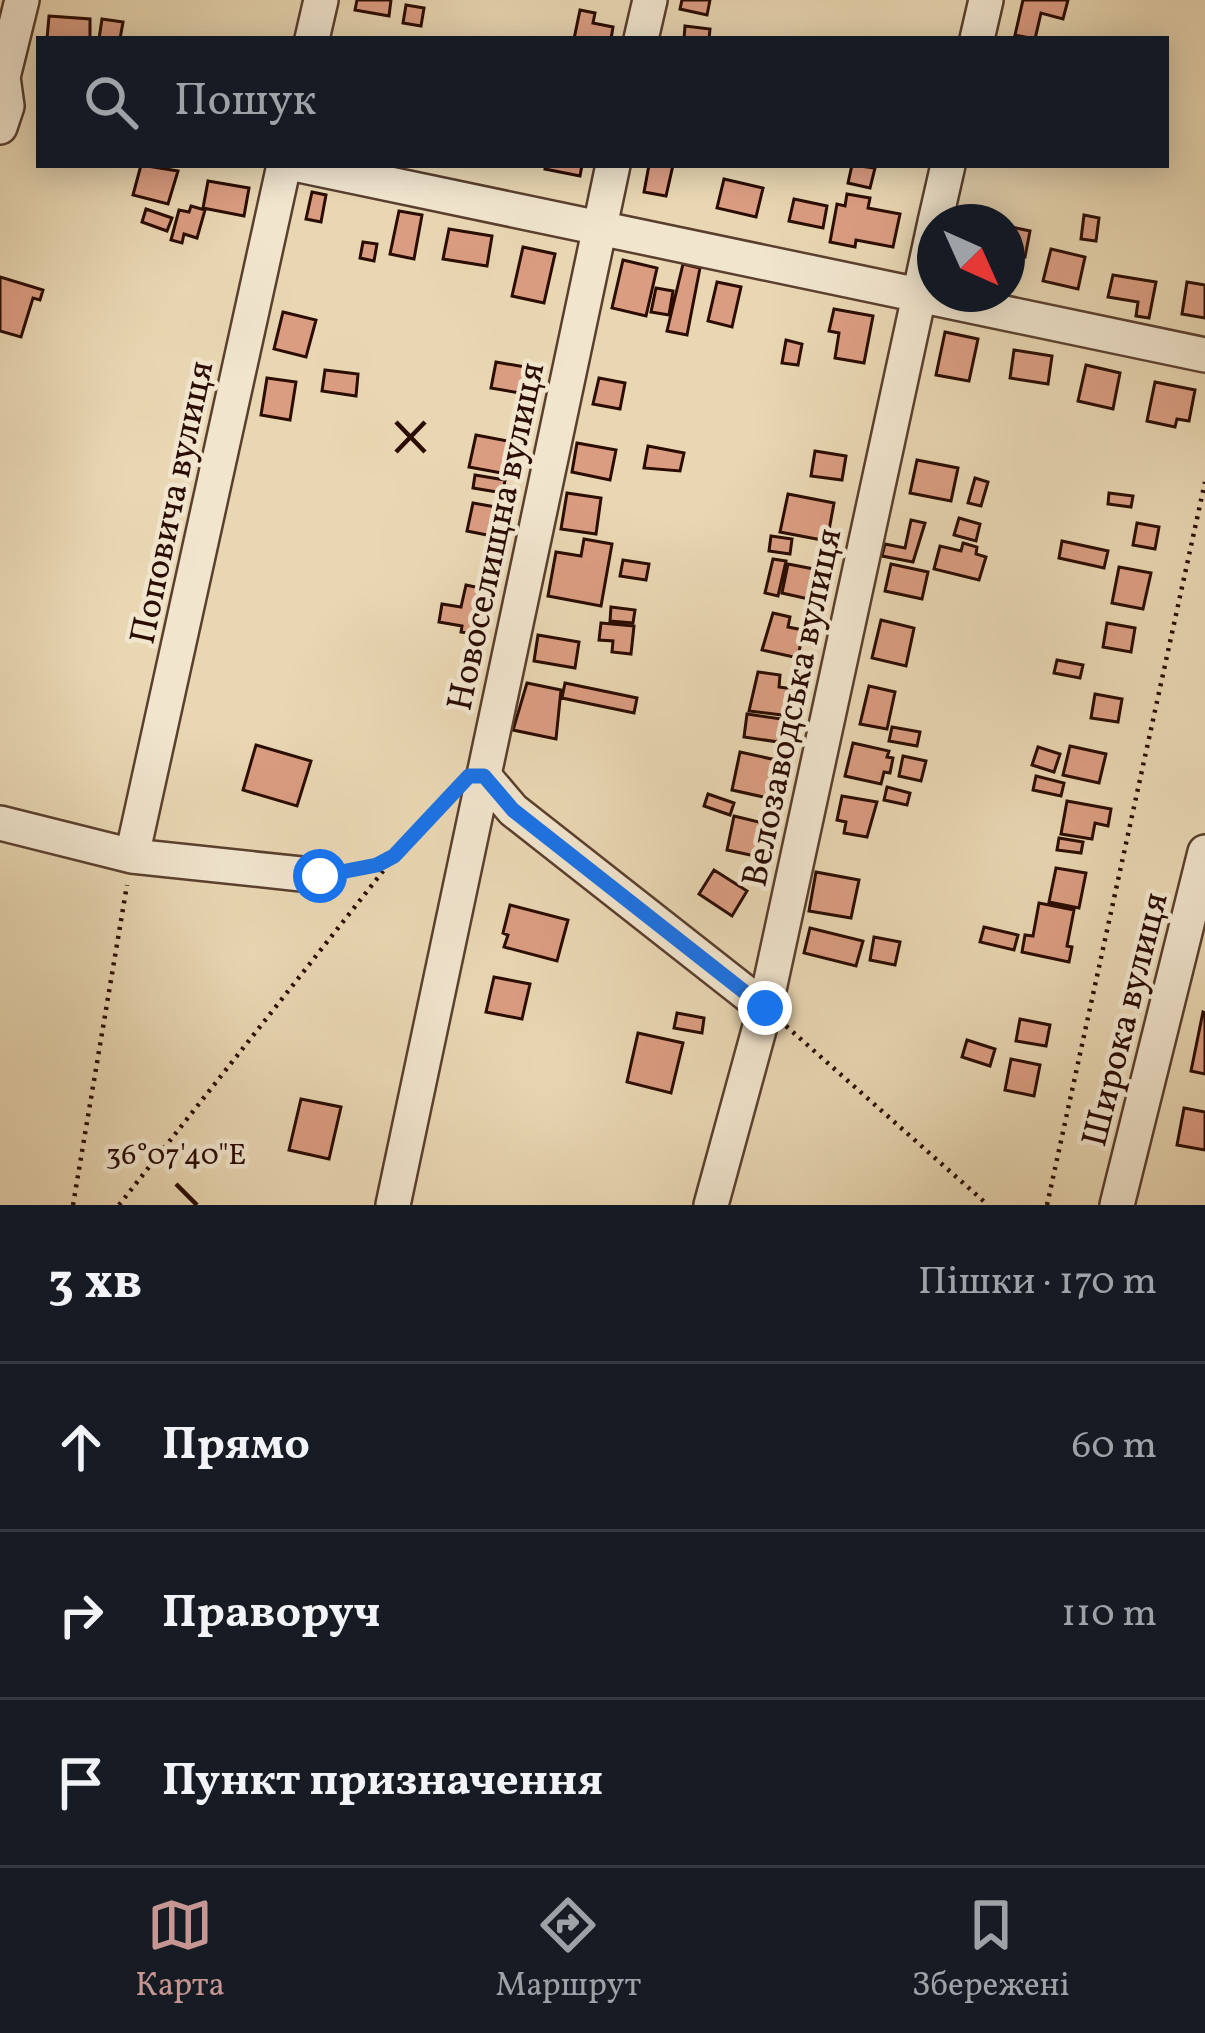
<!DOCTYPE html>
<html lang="uk">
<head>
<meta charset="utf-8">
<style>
  body { margin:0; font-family:Vollkorn,serif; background:#20242c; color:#f1f3f6 }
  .compass { position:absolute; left:917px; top:204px; width:108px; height:108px; border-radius:50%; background:#171b24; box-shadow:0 6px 30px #0003; rotate:135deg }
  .stop { position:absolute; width:36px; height:36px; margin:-27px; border:9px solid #1a73e8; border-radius:50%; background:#fff }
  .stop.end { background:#1a73e8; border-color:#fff; box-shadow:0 3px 12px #0008 }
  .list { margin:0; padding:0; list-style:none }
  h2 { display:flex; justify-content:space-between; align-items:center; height:156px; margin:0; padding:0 48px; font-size:51px }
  h2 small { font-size:39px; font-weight:400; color:#9ea1a6 }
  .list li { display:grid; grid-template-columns:78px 1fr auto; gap:36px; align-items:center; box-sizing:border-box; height:168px; padding:0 48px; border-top:3px solid #363941 }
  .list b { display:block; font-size:45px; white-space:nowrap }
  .list em { font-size:39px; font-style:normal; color:#9ea1a6 }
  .icon { flex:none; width:66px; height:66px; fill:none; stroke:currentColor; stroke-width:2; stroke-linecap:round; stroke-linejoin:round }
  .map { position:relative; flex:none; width:1205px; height:1205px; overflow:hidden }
  .search { position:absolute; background:#171b24; box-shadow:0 6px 30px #0003; left:36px; right:36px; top:36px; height:132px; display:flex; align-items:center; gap:30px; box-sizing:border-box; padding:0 42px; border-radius:0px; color:#9ea1a6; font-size:45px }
  .sheet { height:660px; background:#171b24 }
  nav { display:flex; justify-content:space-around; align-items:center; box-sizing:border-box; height:168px; border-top:3px solid #363941; background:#171b24; font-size:33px; color:#9ea1a6 }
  nav a { display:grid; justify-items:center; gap:6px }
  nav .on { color:#c59692 }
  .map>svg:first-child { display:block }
  .building { fill:#db9d82; stroke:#2a0c01; stroke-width:3 }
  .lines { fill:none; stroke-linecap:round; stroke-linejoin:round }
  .minor-casing { stroke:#5a3f2e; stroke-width:38 }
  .path { stroke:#2a0c01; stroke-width:4.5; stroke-dasharray:3 6; stroke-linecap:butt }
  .minor { stroke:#f1e5ce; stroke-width:33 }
  .route { stroke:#1a73e8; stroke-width:15 }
  .ticks { fill:none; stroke:#2a0c01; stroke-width:4.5 }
  .labels { text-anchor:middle; stroke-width:9; stroke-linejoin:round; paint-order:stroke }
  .street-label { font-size:36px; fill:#2a0c01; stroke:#f1e5ce }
  .ticks-label { font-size:30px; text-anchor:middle; fill:#2a0c01; stroke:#f1e5ce; stroke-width:9; stroke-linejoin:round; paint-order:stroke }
</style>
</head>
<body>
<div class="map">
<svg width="1205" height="1205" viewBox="0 0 1205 1205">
  <rect width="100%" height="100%" fill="#e9d7b3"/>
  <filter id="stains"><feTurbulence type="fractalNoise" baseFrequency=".00167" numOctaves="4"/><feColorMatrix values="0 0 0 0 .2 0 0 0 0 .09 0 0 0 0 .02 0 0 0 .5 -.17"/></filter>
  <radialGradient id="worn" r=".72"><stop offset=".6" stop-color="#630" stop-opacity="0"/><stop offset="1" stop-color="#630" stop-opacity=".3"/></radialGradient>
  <!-- building -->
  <path class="building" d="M357,0H391L389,16L355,10Z
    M682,0H710L707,15L680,9Z
    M1023,0H1068L1063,19L1041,13L1035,39L1015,35Z
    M406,5L424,8L421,26L403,23Z
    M580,10L595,13L593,23L613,27L611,39H574Z
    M49,16L90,19V39H47Z
    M102,19L123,22L120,39H99Z
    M685,26L710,29L709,39H684Z
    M141,165L178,171L168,204L133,195Z
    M546,165H582L580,176L545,169Z
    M649,165H673L666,196L644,192Z
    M852,165L875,168L870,188L848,183Z
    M724,179L763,188L756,217L717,208Z
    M208,181L249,188L244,216L203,208Z
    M312,192L326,195L321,222L306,219Z
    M847,194L870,198L868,208L900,214L893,247L856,240L855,247L830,242L837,204L845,206Z
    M794,199L827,206L823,228L789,221Z
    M191,206L205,210L197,238L184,234L182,243L171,240L179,210L189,212Z
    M146,209L172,218L167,231L142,222Z
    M399,211L422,215L414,259L390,254Z
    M1084,215L1099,218L1096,241L1081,239Z
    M1007,226L1030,231L1025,257L1017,256L1016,262L1007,260Z
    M449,229L492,236L487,266L443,259Z
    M363,242L377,244L374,261L360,258Z
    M523,247L555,254L544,303L512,296Z
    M1051,249L1085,257L1078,289L1043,281Z
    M623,260L657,268L646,316L612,308Z
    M683,264L700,268L687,335L667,331Z
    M1113,275L1156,282L1149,318L1136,316L1138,302L1108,297Z
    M0,277L43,290L40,300L33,298L21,337L0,331Z
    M717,282L741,287L732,327L708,321Z
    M1187,282L1205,285V318L1182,314Z
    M656,288L673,291L669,315L651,312Z
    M834,309L873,316L864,363L835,358L839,333L829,331Z
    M283,312L316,320L306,357L274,349Z
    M945,332L978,339L969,381L936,375Z
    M786,340L802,344L798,365L782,363Z
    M1014,350L1052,356L1048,384L1010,378Z
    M496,362L531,368L526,394L491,388Z
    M1086,365L1120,373L1113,409L1078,401Z
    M325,370L358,374L356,396L322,391Z
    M267,378L296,382L290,420L261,415Z
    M599,378L625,383L620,409L593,404Z
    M1155,382L1195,390L1189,421L1177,419L1175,427L1147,421Z
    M476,435L513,442L507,474L469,467Z
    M577,443L616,450L610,480L572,472Z
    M648,446L684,453L680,471L644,468Z
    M815,451L846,456L842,480L811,476Z
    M917,460L958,468L951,501L910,493Z
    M475,475L505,480L503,493L473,488Z
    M975,478L988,482L981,506L968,503Z
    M567,493L601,498L596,534L561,529Z
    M1109,493L1133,496L1131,507L1108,504Z
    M788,494L834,503L827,541L780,532Z
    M473,503L507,509L502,538L467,531Z
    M959,518L980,524L976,541L954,535Z
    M911,520L925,523L913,562L882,556L885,544L905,548Z
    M1137,523L1159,527L1155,549L1133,545Z
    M771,536L792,539L790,554L769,551Z
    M584,539L612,544L601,606L548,596L556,552L581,556Z
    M1062,541L1108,551L1104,568L1059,558Z
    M963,543L977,547L976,554L986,557L979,580L934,569L940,546L961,551Z
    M773,559L786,561L778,596L765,593Z
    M623,560L649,564L646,580L620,576Z
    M788,564L819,570L813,600L782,593Z
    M891,564L928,572L922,599L885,591Z
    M1119,567L1151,573L1143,609L1112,603Z
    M466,585L489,590L480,635L461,632L462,626L439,622L442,604L461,607Z
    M611,607L635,610L633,623L610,621Z
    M773,613L790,617L788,627L803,630L798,658L762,650Z
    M881,620L914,628L906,666L872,658Z
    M601,623L634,626L631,654L612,652L613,641L599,640Z
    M1107,623L1135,628L1131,652L1103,647Z
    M538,635L579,642L575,668L534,661Z
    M1057,660L1083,665L1080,678L1054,673Z
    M758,672L780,675L779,687L793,689L790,716L749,711Z
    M527,683L561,690L556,739L513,730Z
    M565,683L637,698L634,713L562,698Z
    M869,686L895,692L887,729L860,724Z
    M1095,694L1122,699L1118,722L1091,718Z
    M747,714L796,721L792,744L744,737Z
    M892,727L920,732L917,746L889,741Z
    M853,743L889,751L887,757L893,758L890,773L884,772L881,784L845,776Z
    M256,745L311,761L297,806L243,790Z
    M1070,746L1106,754L1099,783L1063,775Z
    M1038,747L1060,754L1054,772L1032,765Z
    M740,752L776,760L768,798L732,790Z
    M903,756L926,761L921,781L899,776Z
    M1036,776L1064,783L1061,796L1033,790Z
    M887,787L910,793L907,805L884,800Z
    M708,794L734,803L730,815L704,806Z
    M842,796L877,802L867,837L844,833L846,822L837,820Z
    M1067,801L1111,809L1108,826L1095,823L1092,839L1061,834Z
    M734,816L763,823L755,856L727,850Z
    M1059,838L1083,842L1081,853L1057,850Z
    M1056,868L1086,873L1079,908L1049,902Z
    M714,870L747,891L732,916L699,894Z
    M816,872L859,880L851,918L809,911Z
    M1039,903L1074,910L1067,946L1072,947L1069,962L1022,952L1025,935L1033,936Z
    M510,905L568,920L557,961L504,947L508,935L503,933Z
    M984,927L1018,935L1014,950L980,942Z
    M810,928L863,941L856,966L804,953Z
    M874,937L900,942L895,965L870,960Z
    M494,977L530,984L522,1019L486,1012Z
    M1203,1012L1205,1013V1074L1191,1071Z
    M677,1013L704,1018L702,1033L674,1028Z
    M1020,1019L1050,1025L1046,1046L1016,1041Z
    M638,1033L683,1043L671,1093L627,1082Z
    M967,1040L995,1049L990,1066L962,1057Z
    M1011,1059L1040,1065L1034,1096L1005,1090Z
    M301,1099L341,1107L329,1159L289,1150Z
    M1184,1108L1205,1112V1150L1177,1145Z"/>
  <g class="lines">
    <!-- minor casing -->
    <g class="minor-casing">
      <path id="minor" d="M312,39L321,0
        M641,39L650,0
        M977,39L986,0
        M0,127L7,106L3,77L22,0
        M299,165L1205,355
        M935,222L948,165
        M484,776L513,810L765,1008
        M0,823L132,856L320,876
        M132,856L284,165
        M393,1205L613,165
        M711,1205L765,1008L935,222
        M1117,1205L1205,852"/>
    </g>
    <!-- path -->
    <path class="path" d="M347,871C401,861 416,835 451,796
      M786,1026L988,1205
      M73,1205L127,885
      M119,1205L395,856
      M1047,1205L1205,482"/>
    <!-- minor -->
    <use href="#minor" class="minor"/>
  </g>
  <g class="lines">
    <!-- route -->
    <path class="route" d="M320,876L377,865L394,856L469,776H484L513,810L765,1008"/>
  </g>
  <!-- ticks -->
  <path class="ticks" d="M396,422L425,452M396,452L425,422M176,1184L197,1205"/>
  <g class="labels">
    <!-- street labels -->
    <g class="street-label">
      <text transform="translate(170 502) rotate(-78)" y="13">Поповича вулиця</text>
      <text transform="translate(494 536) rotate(-78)" y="13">Новоселищна вулиця</text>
      <text transform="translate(790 707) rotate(-78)" y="13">Велозаводська вулиця</text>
      <text transform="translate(1123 1019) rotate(-76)" y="13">Широка вулиця</text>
    </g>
  </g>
  <g class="ticks-label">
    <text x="176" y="1164">36°07'40"E</text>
  </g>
  <rect width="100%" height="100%" filter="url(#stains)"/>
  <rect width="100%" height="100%" fill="url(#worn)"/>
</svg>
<svg class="compass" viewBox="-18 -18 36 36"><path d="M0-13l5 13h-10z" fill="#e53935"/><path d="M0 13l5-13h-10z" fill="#9ea1a6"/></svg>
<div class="stop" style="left:320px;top:876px"></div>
<div class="stop end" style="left:765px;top:1008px"></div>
<div class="search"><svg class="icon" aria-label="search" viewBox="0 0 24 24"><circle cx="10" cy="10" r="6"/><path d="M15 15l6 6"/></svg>Пошук</div>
</div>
<section class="sheet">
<h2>3 хв<small>Пішки · 170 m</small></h2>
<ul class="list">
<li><svg class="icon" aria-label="ahead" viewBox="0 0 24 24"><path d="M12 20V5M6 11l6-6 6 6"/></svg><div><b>Прямо</b></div><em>60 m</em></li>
<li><svg class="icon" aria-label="right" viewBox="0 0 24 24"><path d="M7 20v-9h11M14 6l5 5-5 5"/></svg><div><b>Праворуч</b></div><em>110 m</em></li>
<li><svg class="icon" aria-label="arrive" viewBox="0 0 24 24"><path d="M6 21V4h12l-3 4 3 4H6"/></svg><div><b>Пункт призначення</b></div></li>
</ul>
</section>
<nav>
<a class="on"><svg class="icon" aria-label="map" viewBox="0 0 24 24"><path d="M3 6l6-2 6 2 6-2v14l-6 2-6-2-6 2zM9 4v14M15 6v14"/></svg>Карта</a>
<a><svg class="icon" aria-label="directions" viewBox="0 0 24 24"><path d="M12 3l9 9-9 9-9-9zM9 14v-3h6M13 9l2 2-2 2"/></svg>Маршрут</a>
<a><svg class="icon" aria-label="saved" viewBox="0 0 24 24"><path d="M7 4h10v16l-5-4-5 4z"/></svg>Збережені</a>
</nav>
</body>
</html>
